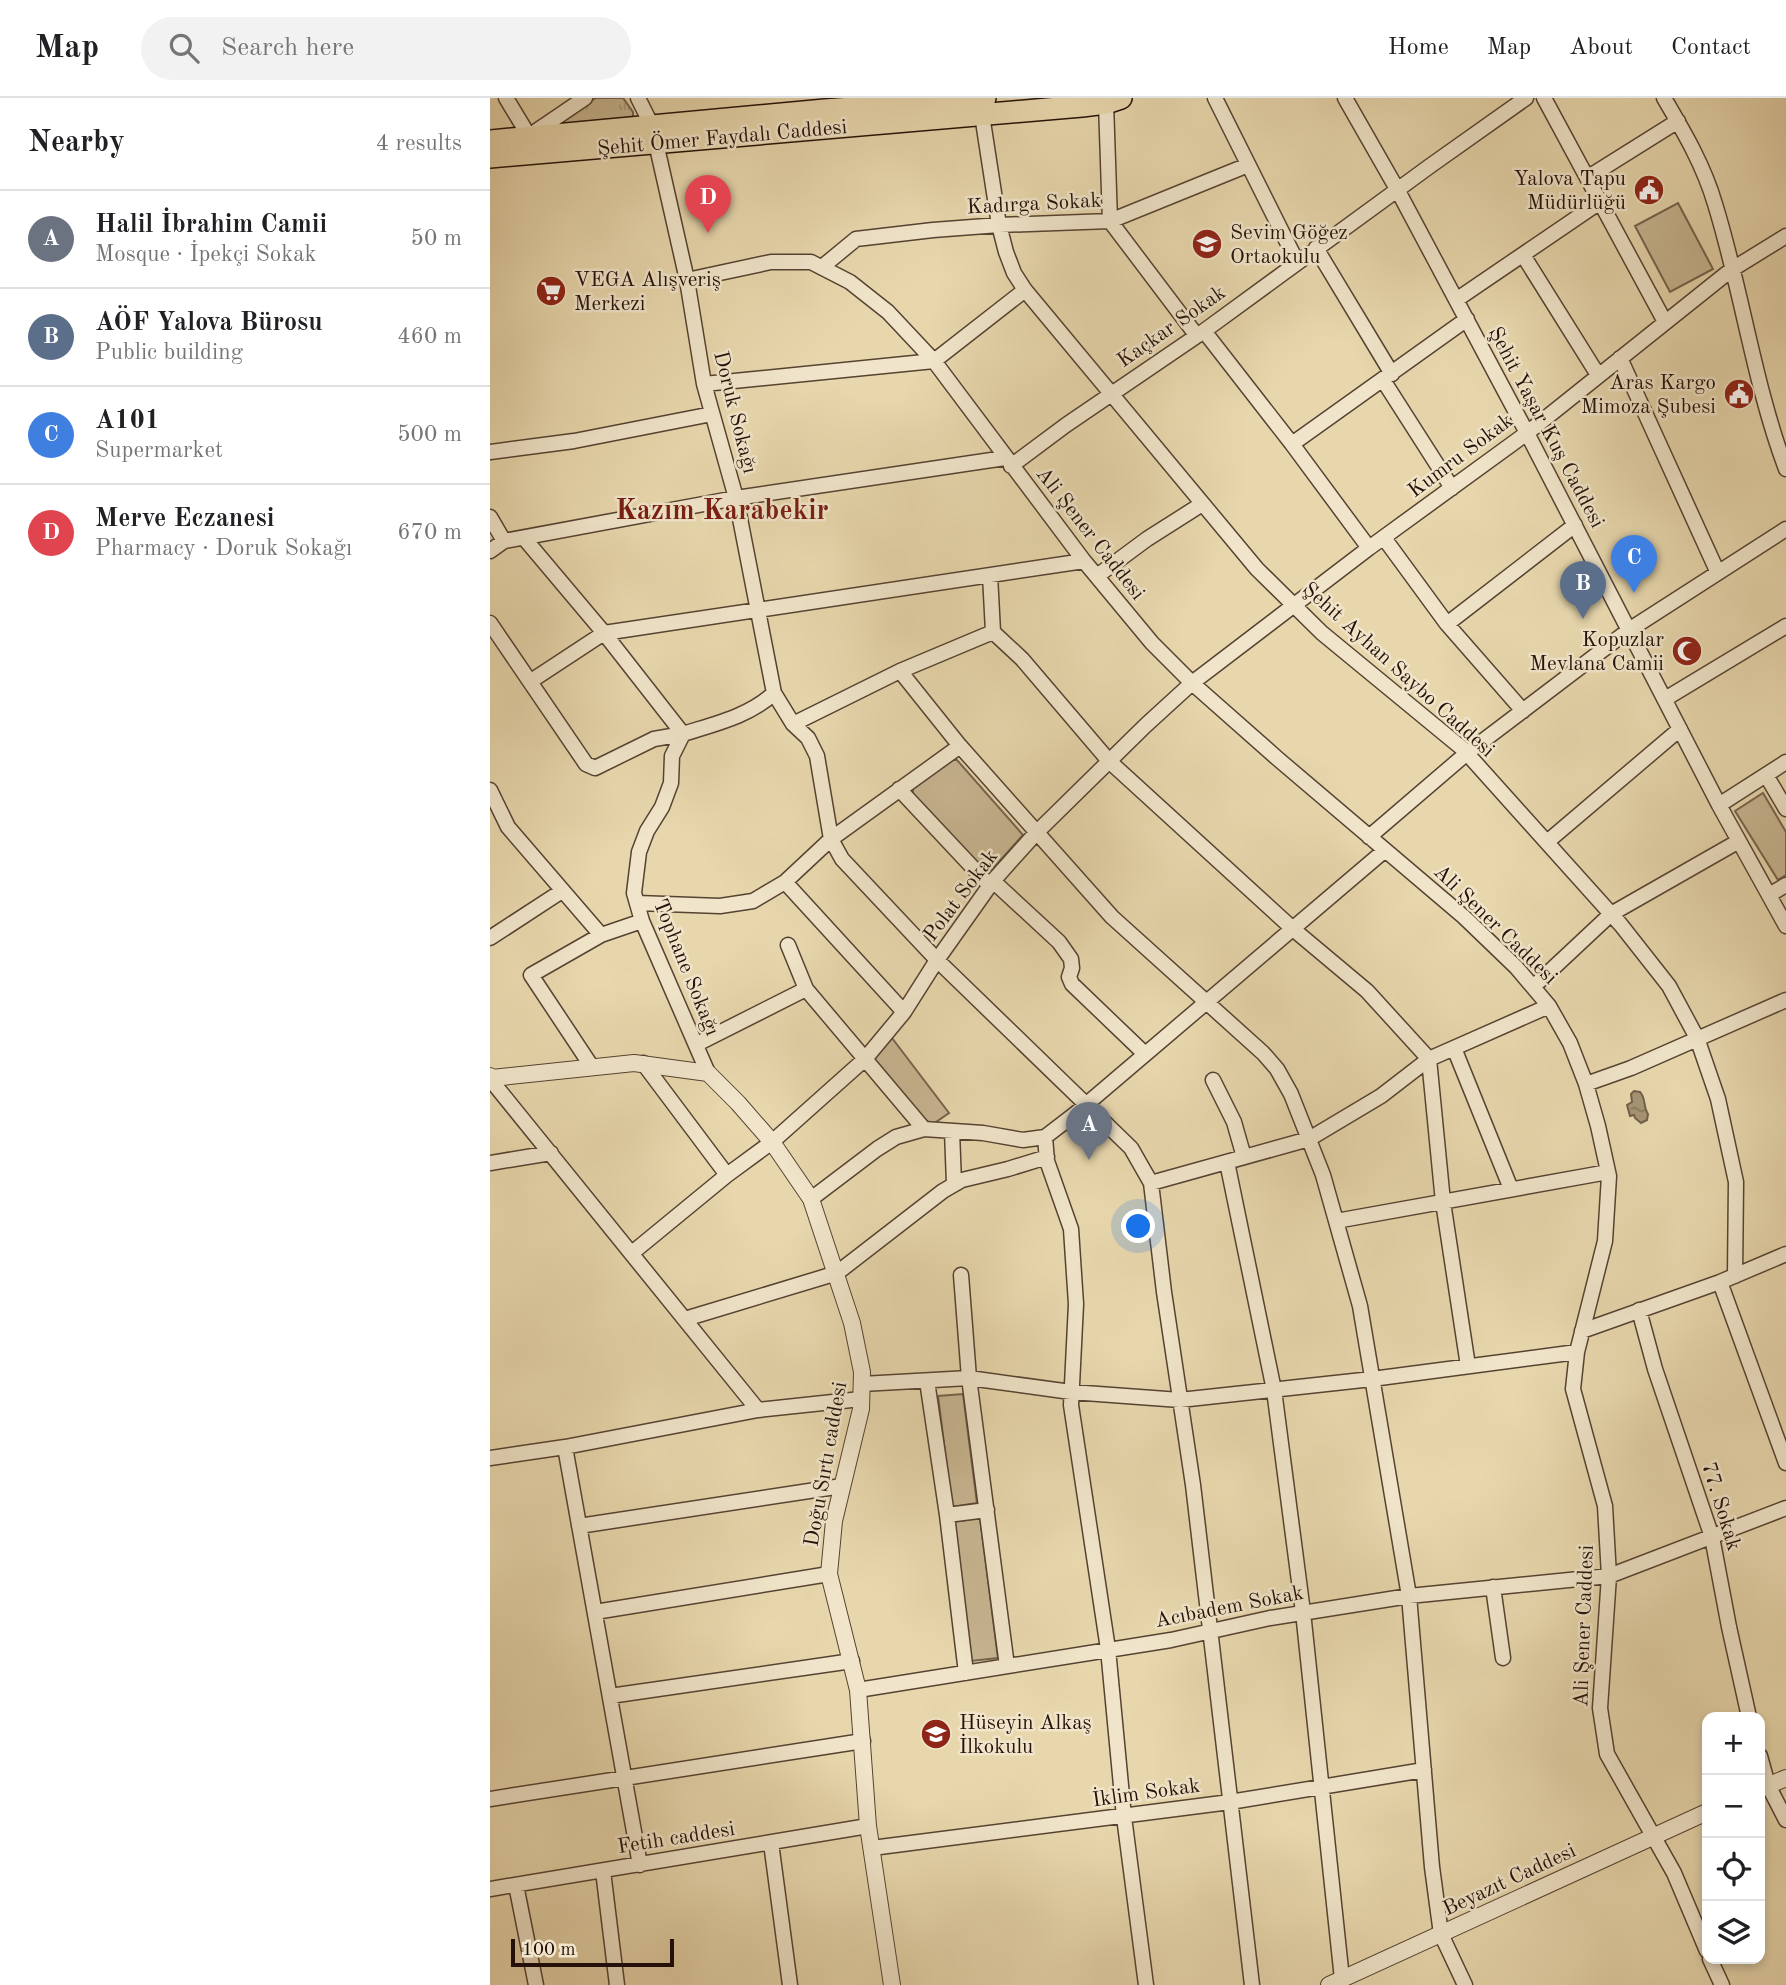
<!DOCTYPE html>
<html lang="en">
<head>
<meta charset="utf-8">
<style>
  body { margin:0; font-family:"Old Standard TT",serif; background:#f2f2f2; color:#202124 }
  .controls { position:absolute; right:21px; bottom:21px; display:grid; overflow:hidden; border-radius:14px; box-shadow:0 4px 10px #0003 }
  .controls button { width:63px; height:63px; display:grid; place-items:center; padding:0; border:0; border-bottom:2px solid #e0e0e0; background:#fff; color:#202124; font:35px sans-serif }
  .scale { position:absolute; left:21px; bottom:18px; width:163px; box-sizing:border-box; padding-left:7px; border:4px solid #251109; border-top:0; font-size:19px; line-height:24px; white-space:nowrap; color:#251109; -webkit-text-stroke:5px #f0e5ca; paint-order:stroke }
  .you { position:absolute; left:649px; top:1129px; width:24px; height:24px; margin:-18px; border:5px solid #fff; border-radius:50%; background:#1a73e8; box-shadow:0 0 0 10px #1a73e833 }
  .badge { display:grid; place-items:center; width:46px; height:46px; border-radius:50%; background:#8f2418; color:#fff; font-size:23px; font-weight:700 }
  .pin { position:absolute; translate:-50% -58px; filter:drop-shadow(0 2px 4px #0008) }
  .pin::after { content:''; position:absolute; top:37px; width:24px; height:21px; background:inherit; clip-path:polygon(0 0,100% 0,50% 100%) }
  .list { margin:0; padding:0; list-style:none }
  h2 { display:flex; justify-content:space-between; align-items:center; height:91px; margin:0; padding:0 28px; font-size:30px }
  h2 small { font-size:23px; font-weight:400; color:#757577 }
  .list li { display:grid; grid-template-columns:46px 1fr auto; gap:21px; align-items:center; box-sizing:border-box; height:98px; padding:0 28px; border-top:2px solid #e0e0e0 }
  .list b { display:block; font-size:26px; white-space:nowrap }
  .list p { margin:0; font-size:23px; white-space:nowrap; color:#757577 }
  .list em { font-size:23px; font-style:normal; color:#757577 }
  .icon { flex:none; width:38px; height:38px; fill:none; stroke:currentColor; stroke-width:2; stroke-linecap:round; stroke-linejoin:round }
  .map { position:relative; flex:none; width:1296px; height:1887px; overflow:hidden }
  header { display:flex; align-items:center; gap:42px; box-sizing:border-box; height:98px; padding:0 35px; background:#fff; border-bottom:2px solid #e0e0e0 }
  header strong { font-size:33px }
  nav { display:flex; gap:38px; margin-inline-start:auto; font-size:24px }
  .search { width:490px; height:63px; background:#f2f2f2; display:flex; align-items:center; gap:18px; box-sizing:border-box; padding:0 24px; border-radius:38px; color:#757577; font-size:26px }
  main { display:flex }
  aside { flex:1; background:#fff }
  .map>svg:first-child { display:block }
  .grass { fill:url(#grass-tufts); stroke:#76634d; stroke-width:2 }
  .green { fill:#c7b591; stroke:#76634d; stroke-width:2 }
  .water { fill:url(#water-ripples); stroke:#72604a; stroke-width:2 }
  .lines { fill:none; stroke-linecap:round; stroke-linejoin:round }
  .minor-casing { stroke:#564232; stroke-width:17 }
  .tertiary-casing { stroke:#564232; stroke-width:18 }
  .primary-casing { stroke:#251109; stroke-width:24 }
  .minor { stroke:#f0e5ca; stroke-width:14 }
  .tertiary { stroke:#f0e5ca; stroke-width:16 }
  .primary { stroke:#e8d7ad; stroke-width:21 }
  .labels { text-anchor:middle; stroke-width:5; stroke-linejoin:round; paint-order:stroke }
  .street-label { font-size:21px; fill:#251109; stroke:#f0e5ca }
  .poi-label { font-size:21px; fill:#251109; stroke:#f0e5ca; text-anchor:end }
  .district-label { font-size:28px; font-weight:bold; fill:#7a1f14; stroke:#f0e5ca }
</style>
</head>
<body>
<header>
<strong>Map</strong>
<div class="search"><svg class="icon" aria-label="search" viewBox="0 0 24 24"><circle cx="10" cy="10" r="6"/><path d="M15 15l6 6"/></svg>Search here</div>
<nav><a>Home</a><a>Map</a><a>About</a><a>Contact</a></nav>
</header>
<main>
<aside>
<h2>Nearby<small>4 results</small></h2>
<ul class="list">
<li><span class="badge" style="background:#6b7280">A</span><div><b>Halil İbrahim Camii</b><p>Mosque · İpekçi Sokak</p></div><em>50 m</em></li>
<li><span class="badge" style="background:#5c6f8a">B</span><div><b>AÖF Yalova Bürosu</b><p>Public building</p></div><em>460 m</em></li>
<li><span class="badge" style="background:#3f7fe0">C</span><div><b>A101</b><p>Supermarket</p></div><em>500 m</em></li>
<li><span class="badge" style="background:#e0444e">D</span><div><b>Merve Eczanesi</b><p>Pharmacy · Doruk Sokağı</p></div><em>670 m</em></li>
</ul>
</aside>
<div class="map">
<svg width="1296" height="1887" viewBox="0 0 1296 1887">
  <defs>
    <pattern id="grass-tufts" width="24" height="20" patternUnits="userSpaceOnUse" patternTransform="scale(1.75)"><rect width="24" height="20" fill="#c7b591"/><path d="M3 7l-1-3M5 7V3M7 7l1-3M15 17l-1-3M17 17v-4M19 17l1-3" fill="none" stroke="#ab9b7c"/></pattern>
    <pattern id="water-ripples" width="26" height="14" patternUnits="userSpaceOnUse" patternTransform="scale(1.75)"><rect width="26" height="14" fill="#a69475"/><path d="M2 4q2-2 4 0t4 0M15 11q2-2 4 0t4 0" fill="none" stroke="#87775e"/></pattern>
  </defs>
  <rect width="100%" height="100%" fill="#e8d7ad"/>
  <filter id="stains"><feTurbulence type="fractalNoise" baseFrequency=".00286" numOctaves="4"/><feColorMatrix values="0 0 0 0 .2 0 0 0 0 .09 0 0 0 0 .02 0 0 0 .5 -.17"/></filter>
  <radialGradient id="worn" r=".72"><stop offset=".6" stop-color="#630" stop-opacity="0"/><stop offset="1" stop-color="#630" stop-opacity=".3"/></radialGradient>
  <!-- grass -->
  <path class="grass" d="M106,0H133L143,14V19L61,27Z"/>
  <!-- green -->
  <path class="green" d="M1188,105L1223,171L1180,194L1145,128Z
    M461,662H467L533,737L497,777L423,697V689Z
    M1273,695L1296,734V777L1288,782L1245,713Z
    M402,940L459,1015L443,1026L434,1022L383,962Z
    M473,1296L487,1405L462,1409L448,1298Z
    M490,1420L508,1560L481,1563L464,1424Z"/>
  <!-- water -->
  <path class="water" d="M1144,993L1150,994C1156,1000 1153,1009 1158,1016L1157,1022L1151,1025L1145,1020L1144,1017L1140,1018L1137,1007L1142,1004L1141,996Z"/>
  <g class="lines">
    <!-- minor casing -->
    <g class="minor-casing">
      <path id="minor" d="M16,0L39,38L95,0
        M148,0L162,28
        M725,0L807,164
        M855,0L907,91L1037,335L1229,707L1296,828
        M1054,0L1175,224
        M1174,0C1194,34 1214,68 1225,106C1252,193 1264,286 1296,371
        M616,5L620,123L707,238
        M492,17L509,127L516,154L524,175L535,192L767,471L832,535L973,651L1131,827L1179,888L1207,940L1228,1001L1246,1084L1245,1178
        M166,45L197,182L214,286L246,400L284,595L303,626L318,640L327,658L341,741L352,761L447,862L641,1050L661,1085L674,1194L703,1387L762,1887
        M1097,80L1188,23
        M826,150L902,276
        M1033,157L1108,277
        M332,169L366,141L443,132L509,127L620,123L758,67
        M197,182L281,164H321L360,184L398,214L444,263L594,463L662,545L702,585L788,661L974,819L1026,869L1059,908L1080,945L1096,986L1108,1028L1119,1078L1115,1143L1087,1254L1083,1291L1115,1408L1119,1478L1110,1610L1117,1656L1184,1775L1217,1853
        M966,202L1110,104
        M714,233L802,346L879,450
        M1130,260L1228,475
        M893,282L962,390
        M214,286L444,263L535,192
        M802,346L977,221
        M0,354L84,343L222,316
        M521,368L576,327L714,233L940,68L1036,0
        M0,419L14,443
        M894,440L957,526L1033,613
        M0,453L14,443L246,400L515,360
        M500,477L503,534L532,561L619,663L803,831L877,893L939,961L953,1104L978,1268
        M607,478L657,441L712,406
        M0,525L96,666L105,670L164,641L193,636L114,535L34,440
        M957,526L1085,427
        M410,573L470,648L622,819L773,955L787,971L801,996L833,1077L870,1208L919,1498L942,1769L951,1836L975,1887
        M41,583L114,535L594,463
        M1175,601L1296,528
        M303,626L410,573L503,534
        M1276,677L1296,711
        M409,691L500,788
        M0,692L18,729L111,837
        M1229,707L1296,664
        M879,739L977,655L1139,532L1296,431
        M1057,744L1190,631
        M503,783L569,844L581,861L582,870L579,879L582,886L655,956
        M295,784L414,914
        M1279,797L1296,787
        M147,805L230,808L263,803L295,784L341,741L470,648
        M0,840L72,793
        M298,847L316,891L434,1031
        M1043,889L1121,816L1249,743
        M207,946L316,891
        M964,950L1021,1091
        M153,965L237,1077
        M102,969L41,877L111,837L152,823
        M218,975L152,823L144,795L149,754L157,733L172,709L181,685L182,658L193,636C224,626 260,618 284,595
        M0,981L268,1312
        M723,982L744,1024L754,1059
        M1096,986L1141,970L1296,902
        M462,1033L464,1086
        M555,1039L557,1063L581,1131L586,1206L581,1307L618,1551L634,1719L656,1887
        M737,1064L784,1292L813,1514L852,1881
        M0,1065L61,1055
        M661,1085L819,1041L891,998L939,961L1059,908
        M321,1101L387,1051L406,1039L434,1031L493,1035L533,1042L555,1039L585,1016L894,753
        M846,1123L1118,1074
        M142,1155L237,1077L282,1044L375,961L414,914L447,862L503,783L546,735L656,627L702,585L879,450L1037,335L1241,172L1296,138
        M471,1177L479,1280L517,1568
        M1230,1184L1296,1365
        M1149,1212L1165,1271L1222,1439L1239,1529L1259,1619
        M195,1221L347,1175L453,1093L472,1082L518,1071L557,1059
        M1092,1233L1230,1184L1296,1156
        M437,1283L457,1417L476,1575
        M372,1286L479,1280L581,1294L690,1302L882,1281L1087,1254
        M75,1349L150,1767
        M0,1360L75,1349L268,1312L371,1301
        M457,1417L497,1412
        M89,1428L352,1388
        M1003,1489L1013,1560
        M105,1514L339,1476
        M368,1592L681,1542L780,1520L919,1498L1119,1478L1296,1410
        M120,1598L362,1563
        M1270,1658L1278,1687L1296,1722
        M0,1701L373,1643
        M281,1745L300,1887
        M382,1750L740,1704L934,1672
        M113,1773L127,1887
        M26,1787L46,1887
        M0,1791L378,1728
        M1220,1861L1232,1887"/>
    </g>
    <!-- tertiary casing -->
    <g class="tertiary-casing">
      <path id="tertiary" d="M0,978L2,980L144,965L218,975L248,1005L282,1044L321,1101L362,1225L372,1274L371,1311L344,1423L339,1476L368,1592L378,1728L402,1887
        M1270,1691L1296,1680
        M839,1887L1217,1714"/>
    </g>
    <!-- primary casing -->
    <g class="primary-casing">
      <path id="primary" d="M0,43L335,12L495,0
        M0,59L592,8L616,5L631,0"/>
    </g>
    <!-- minor -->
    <use href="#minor" class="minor"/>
    <!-- tertiary -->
    <use href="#tertiary" class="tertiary"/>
    <!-- primary -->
    <use href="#primary" class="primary"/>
  </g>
  <!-- icons -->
  <defs>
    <g id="civic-disc" transform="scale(1.575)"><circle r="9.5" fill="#8f2418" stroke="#f0e5ca"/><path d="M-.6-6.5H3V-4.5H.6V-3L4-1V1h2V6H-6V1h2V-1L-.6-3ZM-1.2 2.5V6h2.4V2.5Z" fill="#fff"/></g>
    <g id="school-disc" transform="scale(1.575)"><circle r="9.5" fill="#8f2418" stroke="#f0e5ca"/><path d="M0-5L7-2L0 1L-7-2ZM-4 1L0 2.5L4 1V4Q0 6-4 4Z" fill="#fff"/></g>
    <g id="supermarket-disc" transform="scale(1.575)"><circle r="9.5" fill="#8f2418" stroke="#f0e5ca"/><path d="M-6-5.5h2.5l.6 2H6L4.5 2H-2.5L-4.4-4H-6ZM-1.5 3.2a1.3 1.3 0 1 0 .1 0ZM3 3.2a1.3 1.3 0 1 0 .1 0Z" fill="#fff"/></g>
    <g id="mosque-disc" transform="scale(1.575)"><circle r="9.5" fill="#8f2418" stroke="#f0e5ca"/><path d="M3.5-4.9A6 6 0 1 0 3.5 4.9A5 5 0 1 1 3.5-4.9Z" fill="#fff"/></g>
  </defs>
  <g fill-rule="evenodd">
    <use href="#civic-disc" x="1159" y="92"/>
    <use href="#school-disc" x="717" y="146"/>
    <use href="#supermarket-disc" x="61" y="193"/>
    <use href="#civic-disc" x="1249" y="296"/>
    <use href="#mosque-disc" x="1197" y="553"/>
    <use href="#school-disc" x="446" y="1636"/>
  </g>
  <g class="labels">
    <!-- street labels -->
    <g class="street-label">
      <text transform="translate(232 39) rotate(-5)" y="7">Şehit Ömer Faydalı Caddesi</text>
      <text transform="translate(544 105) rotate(-3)" y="7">Kadırga Sokak</text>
      <text transform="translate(681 228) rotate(-35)" y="7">Kaçkar Sokak</text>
      <text transform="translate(246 314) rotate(76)" y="7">Doruk Sokağı</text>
      <text transform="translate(1057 329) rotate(62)" y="7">Şehit Yaşar Kuş Caddesi</text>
      <text transform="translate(970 357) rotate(-37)" y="7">Kumru Sokak</text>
      <text transform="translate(601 435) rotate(52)" y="7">Ali Şener Caddesi</text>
      <text transform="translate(909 571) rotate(42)" y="7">Şehit Ayhan Saybo Caddesi</text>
      <text transform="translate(470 797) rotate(-53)" y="7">Polat Sokak</text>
      <text transform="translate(1006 826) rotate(44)" y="7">Ali Şener Caddesi</text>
      <text transform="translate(197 869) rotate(68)" y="7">Tophane Sokağı</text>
      <text transform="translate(335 1366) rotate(-80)" y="7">Doğu Sırtı caddesi</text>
      <text transform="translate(1232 1408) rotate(73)" y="7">77. Sokak</text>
      <text transform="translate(739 1508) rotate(-11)" y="7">Acıbadem Sokak</text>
      <text transform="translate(1093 1528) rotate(-88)" y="7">Ali Şener Caddesi</text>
      <text transform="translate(656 1694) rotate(-8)" y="7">İklim Sokak</text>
      <text transform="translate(186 1739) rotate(-9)" y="7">Fetih caddesi</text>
      <text transform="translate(1019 1781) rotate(-25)" y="7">Beyazıt Caddesi</text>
    </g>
    <!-- poi labels -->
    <g class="poi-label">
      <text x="1136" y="87">Yalova Tapu<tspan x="1136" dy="24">Müdürlüğü</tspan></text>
      <text x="740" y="141" text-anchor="start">Sevim Göğez<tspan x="740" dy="24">Ortaokulu</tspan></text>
      <text x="84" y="188" text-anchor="start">VEGA Alışveriş<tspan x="84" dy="24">Merkezi</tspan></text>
      <text x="1226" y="291">Aras Kargo<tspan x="1226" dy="24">Mimoza Şubesi</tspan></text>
      <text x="1174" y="548">Kopuzlar<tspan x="1174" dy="24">Mevlana Camii</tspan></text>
      <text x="469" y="1631" text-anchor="start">Hüseyin Alkaş<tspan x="469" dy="24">İlkokulu</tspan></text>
    </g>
    <!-- district labels -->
    <g class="district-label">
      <text x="232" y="421">Kazım Karabekir</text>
    </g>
  </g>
  <rect width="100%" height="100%" filter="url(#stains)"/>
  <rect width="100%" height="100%" fill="url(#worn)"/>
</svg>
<div class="controls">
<button>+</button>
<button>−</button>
<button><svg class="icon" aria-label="locate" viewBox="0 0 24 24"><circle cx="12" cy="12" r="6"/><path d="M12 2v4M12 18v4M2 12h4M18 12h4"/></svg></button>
<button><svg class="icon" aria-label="layers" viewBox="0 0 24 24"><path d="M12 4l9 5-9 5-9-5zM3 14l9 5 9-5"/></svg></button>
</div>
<div class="scale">100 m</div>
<div class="you"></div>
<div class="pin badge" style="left:599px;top:1062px;background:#6b7280">A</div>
<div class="pin badge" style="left:1093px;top:521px;background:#5c6f8a">B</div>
<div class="pin badge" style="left:1144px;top:495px;background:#3f7fe0">C</div>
<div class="pin badge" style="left:218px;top:135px;background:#e0444e">D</div>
</div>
</main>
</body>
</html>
